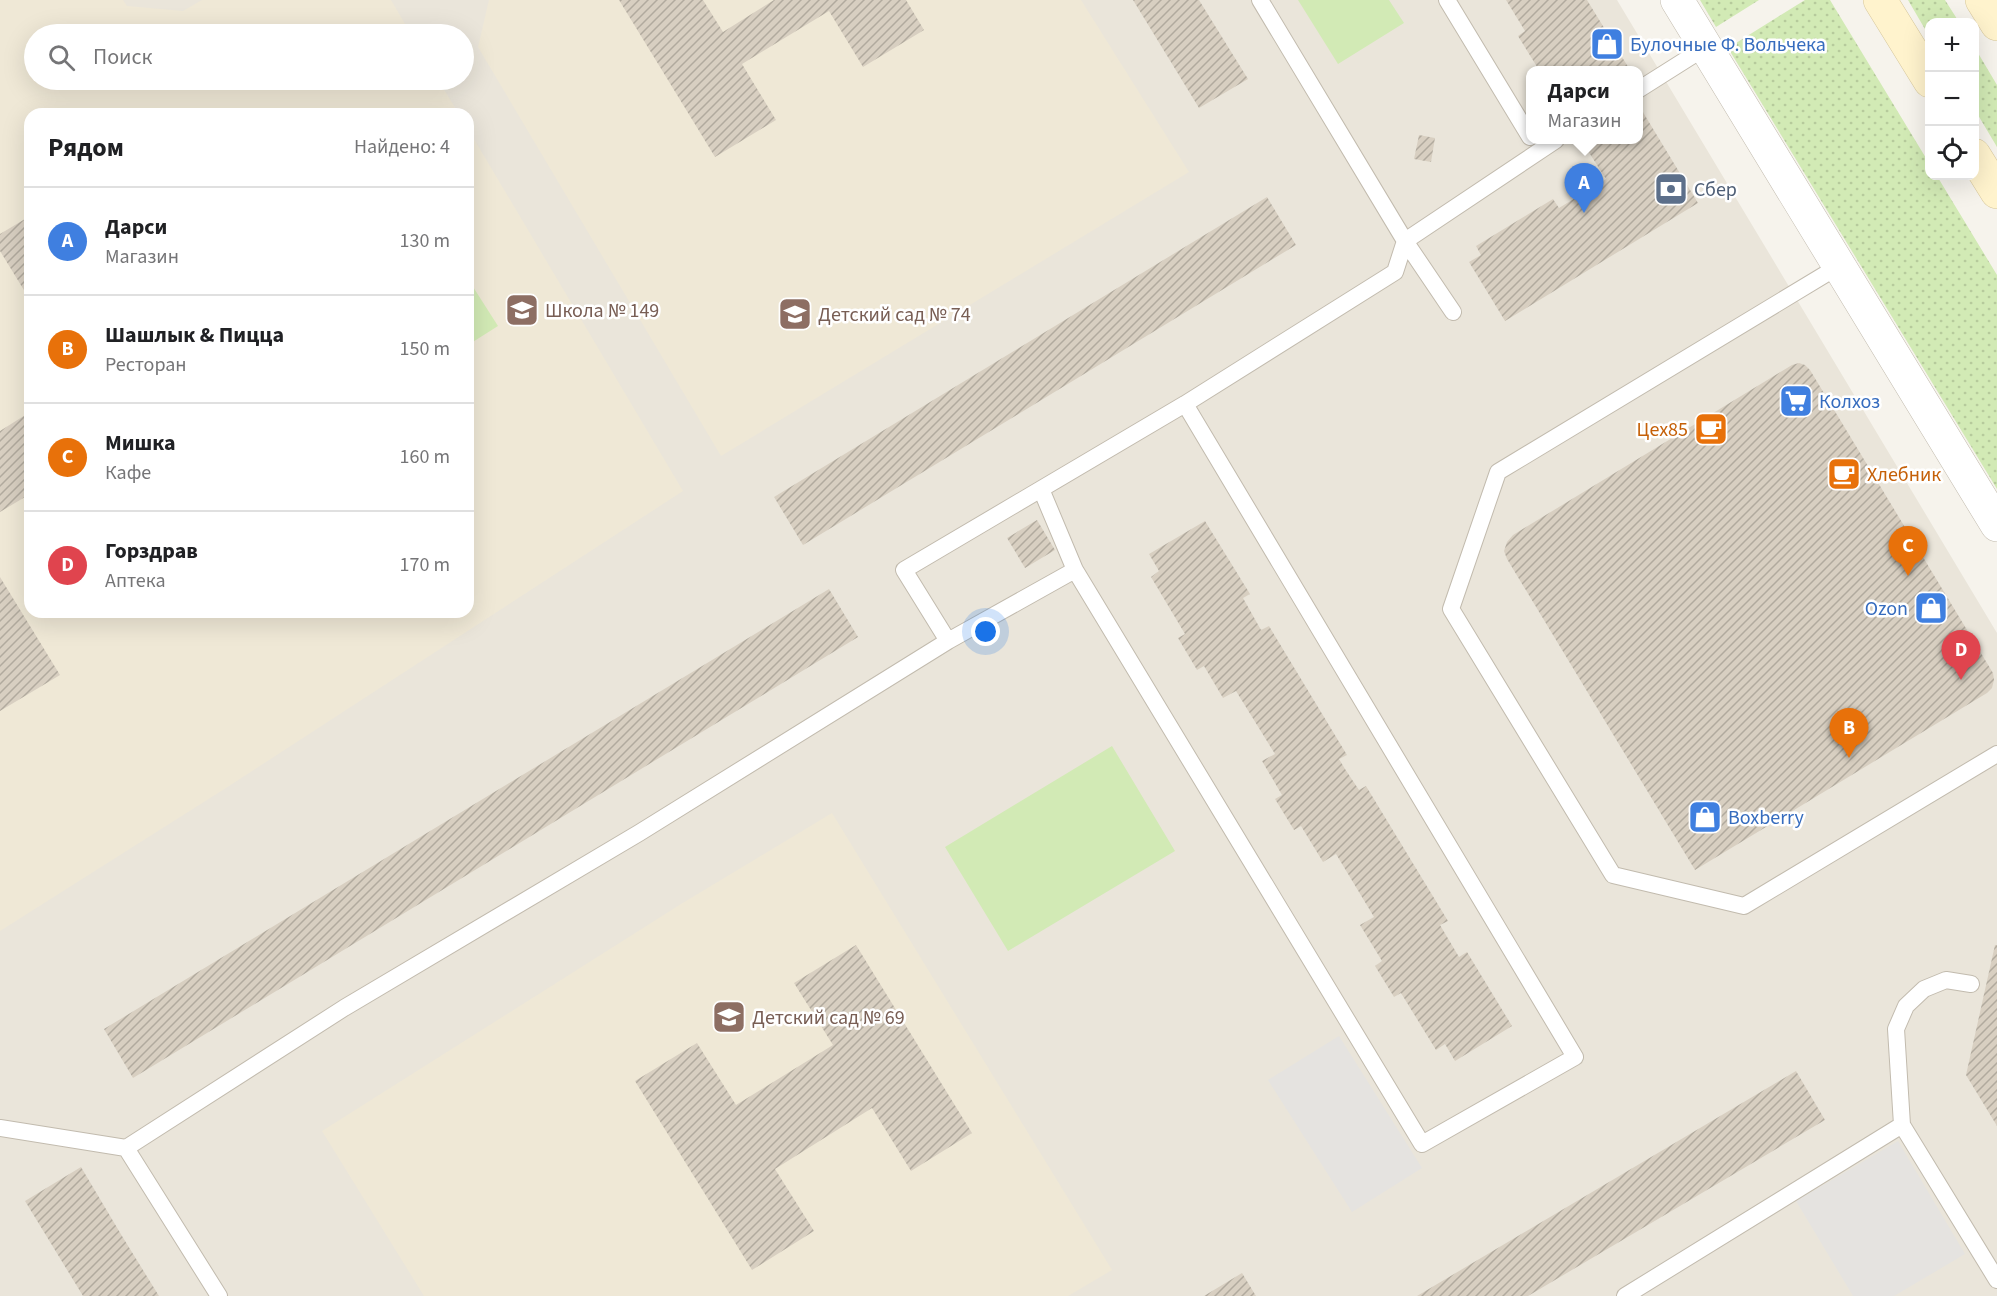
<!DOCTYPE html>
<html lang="ru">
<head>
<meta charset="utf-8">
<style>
  body { margin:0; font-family:"Source Sans 3",sans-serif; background:#f2f2f2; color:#202124 }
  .controls { position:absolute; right:18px; top:18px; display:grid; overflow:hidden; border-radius:12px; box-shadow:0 6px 24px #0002 }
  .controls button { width:54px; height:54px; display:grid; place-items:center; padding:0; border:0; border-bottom:2px solid #e0e0e0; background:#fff; color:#202124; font:30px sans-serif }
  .you { position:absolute; left:986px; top:632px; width:21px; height:21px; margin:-15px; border:4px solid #fff; border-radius:50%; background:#1a73e8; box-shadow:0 0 0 9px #1a73e833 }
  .badge { display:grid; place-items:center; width:39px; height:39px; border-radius:50%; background:#1a73e8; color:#fff; font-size:20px; font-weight:700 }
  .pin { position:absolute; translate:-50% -50px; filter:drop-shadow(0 2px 3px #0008) }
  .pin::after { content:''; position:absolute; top:32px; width:21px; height:18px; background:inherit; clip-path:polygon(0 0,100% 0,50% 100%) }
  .popup { position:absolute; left:1526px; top:66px; width:117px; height:78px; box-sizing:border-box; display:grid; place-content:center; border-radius:12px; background:#fff; filter:drop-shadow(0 2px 4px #0005); font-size:20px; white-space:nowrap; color:#757577 }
  .popup b { font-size:22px; color:#202124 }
  .popup::after { content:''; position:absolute; left:50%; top:100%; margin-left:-12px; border:12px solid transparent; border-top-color:#fff }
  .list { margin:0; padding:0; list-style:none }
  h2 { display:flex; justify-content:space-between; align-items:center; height:78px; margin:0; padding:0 24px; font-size:26px }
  h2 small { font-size:20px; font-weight:400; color:#757577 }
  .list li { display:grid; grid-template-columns:39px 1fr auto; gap:18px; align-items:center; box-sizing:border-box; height:108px; padding:0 24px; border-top:2px solid #e0e0e0 }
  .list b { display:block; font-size:22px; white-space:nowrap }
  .list p { margin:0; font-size:20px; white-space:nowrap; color:#757577 }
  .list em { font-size:20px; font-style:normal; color:#757577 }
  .icon { flex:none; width:33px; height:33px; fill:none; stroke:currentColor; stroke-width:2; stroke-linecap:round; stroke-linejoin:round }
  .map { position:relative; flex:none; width:1997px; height:1296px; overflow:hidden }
  .search { position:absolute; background:#fff; box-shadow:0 6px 24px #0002; left:24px; top:24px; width:450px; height:66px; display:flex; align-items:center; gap:15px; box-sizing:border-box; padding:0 21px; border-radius:33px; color:#757577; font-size:22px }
  .panel { position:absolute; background:#fff; box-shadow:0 6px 24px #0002; left:24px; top:108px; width:450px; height:510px; border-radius:18px }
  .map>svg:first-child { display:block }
  .residential { fill:#eae5da; fill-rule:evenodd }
  .education { fill:#efe8d6 }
  .grass { fill:url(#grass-dots) }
  .park { fill:#d2eab5 }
  .parking { fill:#e5e3e0 }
  .building { fill:url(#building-hatch) }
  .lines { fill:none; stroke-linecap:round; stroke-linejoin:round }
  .service-casing { stroke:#c2bbae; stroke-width:18 }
  .minor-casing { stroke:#c2bbae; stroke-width:34 }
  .secondary-casing { stroke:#d6c79b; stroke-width:34 }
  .service { stroke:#fff; stroke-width:16 }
  .minor { stroke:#fff; stroke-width:33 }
  .secondary { stroke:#fff3cd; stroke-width:33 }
  .labels { text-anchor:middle; stroke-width:5; stroke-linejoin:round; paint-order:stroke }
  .shop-label { font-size:20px; fill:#366cbe; stroke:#fff; text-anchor:start }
  .service-label { font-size:20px; fill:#4e5e75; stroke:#fff; text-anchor:start }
  .education-label { font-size:20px; fill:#785e54; stroke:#fff; text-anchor:start }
  .food-label { font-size:20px; fill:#c56008; stroke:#fff; text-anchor:end }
</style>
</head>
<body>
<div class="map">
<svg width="1997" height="1296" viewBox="0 0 1997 1296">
  <defs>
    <pattern id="grass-dots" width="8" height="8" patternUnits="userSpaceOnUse" patternTransform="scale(1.5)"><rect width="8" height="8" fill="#d2eab5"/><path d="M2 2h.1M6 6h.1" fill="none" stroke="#b6ca9c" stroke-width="1.8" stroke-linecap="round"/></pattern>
    <pattern id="building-hatch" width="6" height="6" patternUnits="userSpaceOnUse" patternTransform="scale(1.5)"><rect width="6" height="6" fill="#d8cfc1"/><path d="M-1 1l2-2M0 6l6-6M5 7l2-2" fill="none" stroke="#b1aa9e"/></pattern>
  </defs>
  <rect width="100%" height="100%" fill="#f6f3ec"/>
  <!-- residential -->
  <path class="residential" d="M0,0H1617L1997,633V1296H0ZM34,34H464V80H34ZM1530,70H1638V140H1530ZM30,114H468V612H30Z"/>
  <!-- education -->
  <path class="education" d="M0,0H123L127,6L183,11L202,0H391L411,34H34V80H438L459,114H30V612H468V129L683,491L226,788L0,931Z
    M489,0H1081L1189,172L721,456L478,47Z
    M832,813L1112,1270L1068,1296H424L322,1131L681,904Z"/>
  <!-- grass -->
  <path class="grass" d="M1700,0H1759L1716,27Z
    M1805,0H1830L1929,163L1930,176H1937L1997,275V489L1728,48Z
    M1908,0H1945L1959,22H1930L1929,36Z
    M1975,48L1997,85V147L1975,110Z"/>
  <!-- park -->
  <path class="park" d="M1298,0H1389L1404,23L1338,64Z
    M468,279L498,326L468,345Z
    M1112,746L1175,851L1008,951L945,847Z"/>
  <!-- parking -->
  <path class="parking" d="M1339,1036L1422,1168L1352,1212L1268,1080Z
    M1898,1141L1965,1254L1894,1296H1853L1796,1201Z"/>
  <!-- building -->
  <path class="building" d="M619,0H703L723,32L774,0H906L924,30L863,67L829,11L742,64L776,120L715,157Z
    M1133,0H1199L1248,79L1199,108Z
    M1506,0H1587L1630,70H1539L1518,36L1525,31Z
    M1638,104L1698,203L1505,321L1469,262L1481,255L1476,246L1553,199L1559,208L1606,179L1581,140H1638Z
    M1419,135L1435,138L1431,162L1414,159Z
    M1267,197L1296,245L803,545L774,497Z
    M30,216V300L0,251V234Z
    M1799,363L1805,365L1810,370L1993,673L1994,680L1992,688L1987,693L1695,870L1507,559L1504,551L1507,542L1513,535L1792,365Z
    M30,412V494L0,512V431Z
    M1037,520L1055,550L1025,568L1007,538Z
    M1205,521L1250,594L1243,598L1261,630L1269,626L1347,755L1339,759L1345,769L1359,790L1366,786L1448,921L1440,925L1459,957L1467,952L1512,1026L1455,1061L1445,1044L1436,1050L1401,993L1394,997L1375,966L1382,961L1360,925L1374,917L1336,854L1323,862L1301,826L1294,830L1275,799L1282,795L1262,761L1275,754L1236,691L1223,698L1204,666L1197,670L1178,638L1185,634L1151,577L1159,571L1149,554Z
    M0,577L60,675L0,711Z
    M829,589L858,637L133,1078L104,1029Z
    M856,945L972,1133L911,1171L872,1108L775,1169L814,1231L752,1270L635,1081L697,1043L736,1105L833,1045L794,983Z
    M1995,945H1997V1126L1966,1075Z
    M1796,1071L1825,1120L1528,1296H1417Z
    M81,1167L122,1236L159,1296H83L25,1201Z
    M1242,1273L1256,1296H1204Z"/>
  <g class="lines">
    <!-- service casing -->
    <g class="service-casing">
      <path id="service" d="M1260,0L1405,241L1453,312
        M1447,0L1530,137
        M1638,90L1706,47
        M1839,266L1498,472L1451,609L1613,875L1744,906L1997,754
        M1041,489L1075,570L1422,1144L1575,1057L1185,404
        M948,641L1075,570
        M1902,1125L1997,1280
        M0,1128L126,1148L344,1008L639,833L948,641L904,570L1185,404L1395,272L1405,241L1556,140
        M126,1148L219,1296
        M1625,1296L1902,1125L1896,1029L1906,1006L1924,989L1946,980L1971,984"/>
    </g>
    <!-- minor casing -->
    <g class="minor-casing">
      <path id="minor" d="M1677,0L1997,525"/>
    </g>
    <!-- secondary casing -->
    <g class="secondary-casing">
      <path id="secondary" d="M1880,0L1930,81
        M1982,0L1997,24
        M1974,155L1997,192"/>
    </g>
    <!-- service -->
    <use href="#service" class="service"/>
    <!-- minor -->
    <use href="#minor" class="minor"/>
    <!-- secondary -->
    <use href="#secondary" class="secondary"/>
  </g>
  <!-- icons -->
  <defs>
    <g id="shop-square" transform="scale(1.725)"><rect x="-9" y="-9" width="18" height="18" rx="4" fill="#3f7fe0" stroke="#fff"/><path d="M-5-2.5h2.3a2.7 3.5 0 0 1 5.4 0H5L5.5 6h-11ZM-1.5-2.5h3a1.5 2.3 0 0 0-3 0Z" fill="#fff"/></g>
    <g id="bank-square" transform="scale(1.725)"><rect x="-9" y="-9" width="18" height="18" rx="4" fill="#5c6f8a" stroke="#fff"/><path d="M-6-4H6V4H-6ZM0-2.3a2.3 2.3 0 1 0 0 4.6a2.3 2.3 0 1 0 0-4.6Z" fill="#fff"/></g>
    <g id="school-square" transform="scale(1.725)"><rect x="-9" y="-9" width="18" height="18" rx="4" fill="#8d6e63" stroke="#fff"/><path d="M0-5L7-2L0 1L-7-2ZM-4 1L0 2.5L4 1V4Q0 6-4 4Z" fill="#fff"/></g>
    <g id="supermarket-square" transform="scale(1.725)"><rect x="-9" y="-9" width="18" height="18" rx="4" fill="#3f7fe0" stroke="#fff"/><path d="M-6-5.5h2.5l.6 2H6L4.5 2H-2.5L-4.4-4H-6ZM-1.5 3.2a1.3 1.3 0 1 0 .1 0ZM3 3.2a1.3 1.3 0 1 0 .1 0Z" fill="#fff"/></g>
    <g id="cafe-square" transform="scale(1.725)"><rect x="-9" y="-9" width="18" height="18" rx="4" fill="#e8710a" stroke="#fff"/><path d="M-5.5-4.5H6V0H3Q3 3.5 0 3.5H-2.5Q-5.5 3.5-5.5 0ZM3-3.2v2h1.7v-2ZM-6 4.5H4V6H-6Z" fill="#fff"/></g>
  </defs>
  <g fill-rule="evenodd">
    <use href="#shop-square" x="1607" y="44"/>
    <use href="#bank-square" x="1671" y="189"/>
    <use href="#school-square" x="522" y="310"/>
    <use href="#school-square" x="795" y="314"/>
    <use href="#supermarket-square" x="1796" y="401"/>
    <use href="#cafe-square" x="1711" y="429"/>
    <use href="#cafe-square" x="1844" y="474"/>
    <use href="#shop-square" x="1931" y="608"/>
    <use href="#shop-square" x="1705" y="817"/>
    <use href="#school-square" x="729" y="1017"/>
  </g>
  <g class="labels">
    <!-- shop labels -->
    <g class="shop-label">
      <text x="1630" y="51">Булочные Ф. Вольчека</text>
      <text x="1819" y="408">Колхоз</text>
      <text x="1908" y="615" text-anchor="end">Ozon</text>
      <text x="1728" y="824">Boxberry</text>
    </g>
    <!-- service labels -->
    <g class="service-label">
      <text x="1694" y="196">Сбер</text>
    </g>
    <!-- education labels -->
    <g class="education-label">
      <text x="545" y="317">Школа № 149</text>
      <text x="818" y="321">Детский сад № 74</text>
      <text x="752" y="1024">Детский сад № 69</text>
    </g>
    <!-- food labels -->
    <g class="food-label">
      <text x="1688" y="436">Цех85</text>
      <text x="1867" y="481" text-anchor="start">Хлебник</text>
    </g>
  </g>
</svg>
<div class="controls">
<button>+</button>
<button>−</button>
<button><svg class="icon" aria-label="locate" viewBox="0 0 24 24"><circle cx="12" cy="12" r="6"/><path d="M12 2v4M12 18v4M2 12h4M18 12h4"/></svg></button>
</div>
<div class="you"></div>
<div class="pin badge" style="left:1584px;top:213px;background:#3f7fe0">A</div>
<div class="popup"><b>Дарси</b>Магазин</div>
<div class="pin badge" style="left:1849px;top:758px;background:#e8710a">B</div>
<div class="pin badge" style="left:1908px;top:576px;background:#e8710a">C</div>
<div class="pin badge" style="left:1961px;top:680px;background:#e0444e">D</div>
<div class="search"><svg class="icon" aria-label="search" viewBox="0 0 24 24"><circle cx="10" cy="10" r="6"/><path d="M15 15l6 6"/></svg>Поиск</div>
<section class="panel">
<h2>Рядом<small>Найдено: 4</small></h2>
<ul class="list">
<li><span class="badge" style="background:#3f7fe0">A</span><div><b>Дарси</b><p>Магазин</p></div><em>130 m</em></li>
<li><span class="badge" style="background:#e8710a">B</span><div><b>Шашлык &amp; Пицца</b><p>Ресторан</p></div><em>150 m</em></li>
<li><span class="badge" style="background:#e8710a">C</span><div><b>Мишка</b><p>Кафе</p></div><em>160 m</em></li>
<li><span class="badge" style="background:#e0444e">D</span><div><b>Горздрав</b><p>Аптека</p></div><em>170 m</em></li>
</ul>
</section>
</div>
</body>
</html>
